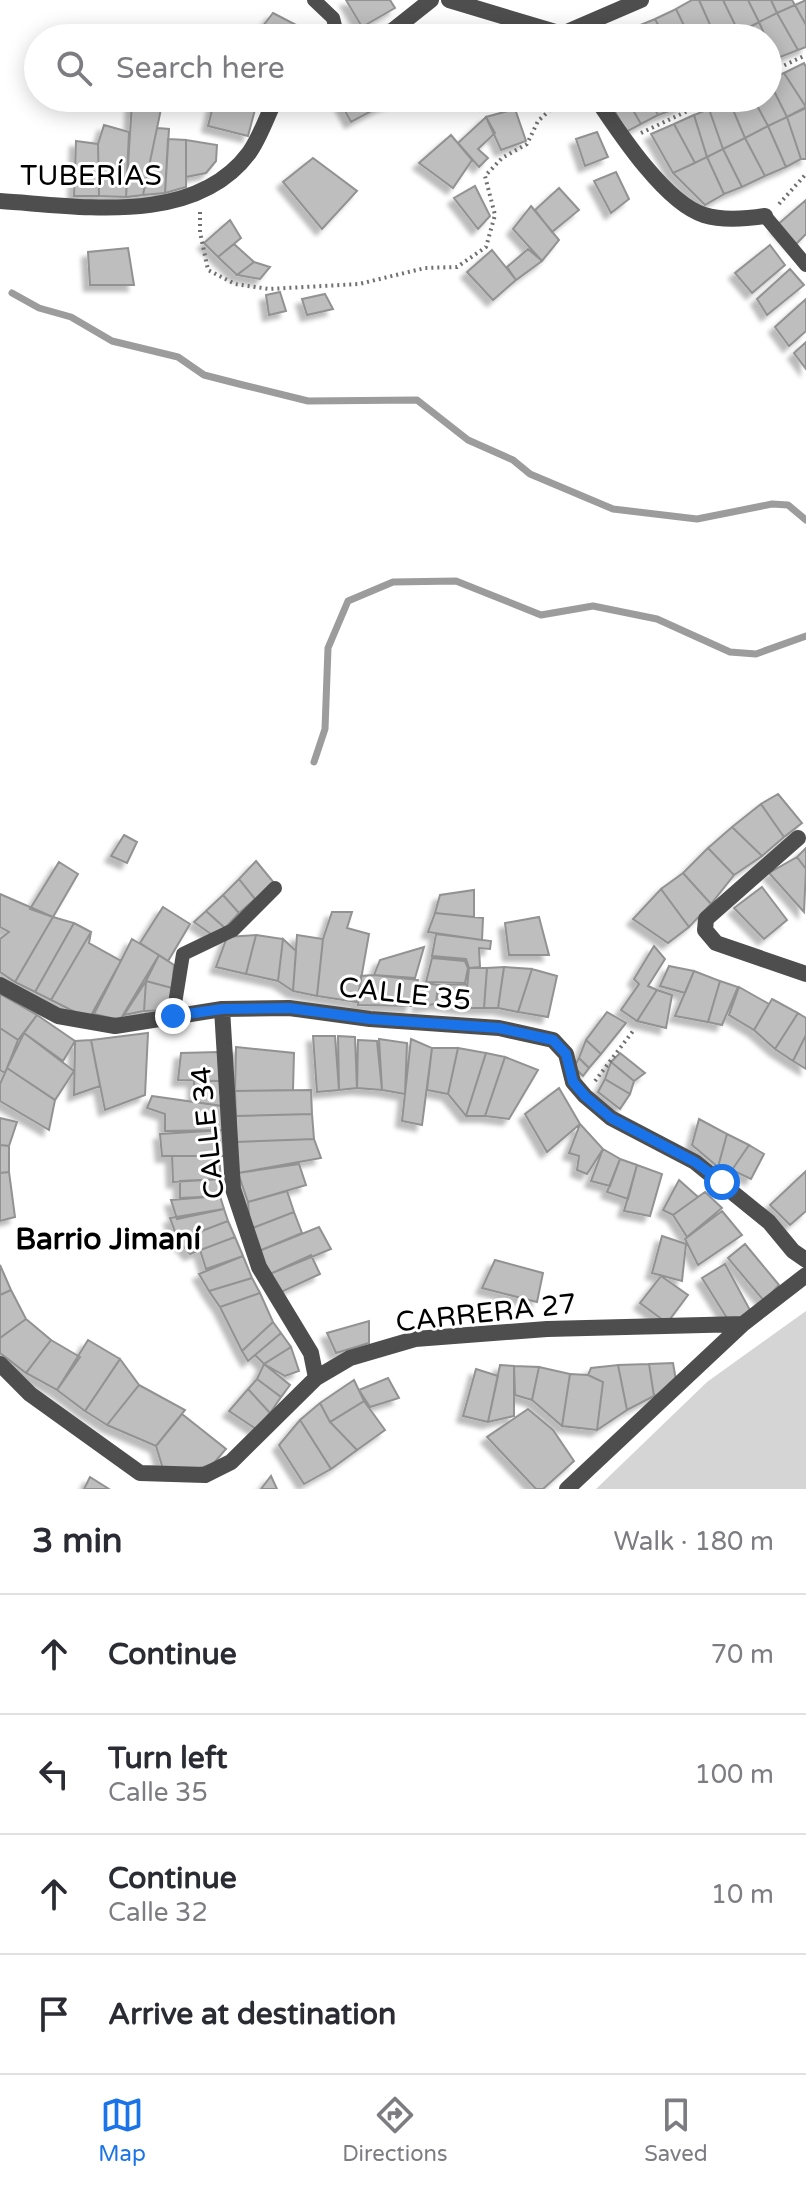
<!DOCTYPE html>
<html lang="en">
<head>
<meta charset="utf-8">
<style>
  body { margin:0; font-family:"Varela Round",sans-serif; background:#f7f7f7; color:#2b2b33 }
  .stop { position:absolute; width:24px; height:24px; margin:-18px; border:6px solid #1a73e8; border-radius:50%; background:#fff }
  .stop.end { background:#1a73e8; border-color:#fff; box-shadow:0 2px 8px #0008 }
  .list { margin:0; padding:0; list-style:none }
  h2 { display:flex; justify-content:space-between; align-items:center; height:104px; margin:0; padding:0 32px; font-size:34px }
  h2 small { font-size:26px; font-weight:400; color:#7c7c81 }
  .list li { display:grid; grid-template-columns:52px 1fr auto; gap:24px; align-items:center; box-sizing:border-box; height:120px; padding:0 32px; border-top:2px solid #e1e1e2 }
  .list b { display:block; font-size:30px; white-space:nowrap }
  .list p { margin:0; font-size:26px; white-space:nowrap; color:#7c7c81 }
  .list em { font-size:26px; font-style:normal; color:#7c7c81 }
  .icon { flex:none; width:44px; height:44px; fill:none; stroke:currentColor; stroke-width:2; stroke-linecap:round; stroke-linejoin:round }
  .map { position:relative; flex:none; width:806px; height:1489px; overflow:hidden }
  .search { position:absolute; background:#fff; box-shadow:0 4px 20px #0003; left:24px; right:24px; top:24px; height:88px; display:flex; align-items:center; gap:20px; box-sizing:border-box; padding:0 28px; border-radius:44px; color:#7c7c81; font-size:30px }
  .sheet { height:584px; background:#fff }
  nav { display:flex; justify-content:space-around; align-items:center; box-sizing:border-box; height:112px; border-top:2px solid #e1e1e2; background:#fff; font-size:22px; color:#7c7c81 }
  nav a { display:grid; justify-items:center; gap:4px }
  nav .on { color:#1a73e8 }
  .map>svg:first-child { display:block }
  .grass { fill:#d5d5d5 }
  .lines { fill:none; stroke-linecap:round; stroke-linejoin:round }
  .stream { stroke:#9c9c9c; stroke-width:7 }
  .building { fill:#bebebe; stroke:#929292; stroke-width:2; filter:url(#shadow) }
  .path { stroke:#707070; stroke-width:4; stroke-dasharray:2 4; stroke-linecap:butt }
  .service { stroke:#4e4e4e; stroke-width:14 }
  .minor { stroke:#4e4e4e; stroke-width:16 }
  .route { stroke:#1a73e8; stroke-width:10 }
  .labels { text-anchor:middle; stroke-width:6; stroke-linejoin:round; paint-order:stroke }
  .street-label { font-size:28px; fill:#000; stroke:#fff }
  .neighbourhood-label { font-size:30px; font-weight:bold; fill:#000; stroke:#fff }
</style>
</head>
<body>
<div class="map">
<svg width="806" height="1489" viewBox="0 0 806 1489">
  <defs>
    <filter id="shadow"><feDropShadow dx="-6" dy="6" stdDeviation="2" flood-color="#0004"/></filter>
  </defs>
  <rect width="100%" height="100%" fill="#fff"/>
  <!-- grass -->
  <path class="grass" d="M806,1311V1489H596L707,1382Z"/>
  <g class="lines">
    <!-- stream -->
    <path class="stream" d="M12,293L39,308L71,317L112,341L178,357L204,375L243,385L308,401L417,400L468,440L513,460L530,474L613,509L697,519L772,504L788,505L806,520
      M314,762L325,729L328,648L348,601L393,582L456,581L541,615L593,606L657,619L730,652L756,654L806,636"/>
  </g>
  <!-- building -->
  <path class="building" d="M346,0H390L395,8L362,27Z
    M692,0H699L716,38H690L676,9Z
    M699,0H723L739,33L729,38H716Z
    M723,0H748L759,22L739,33Z
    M748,0H771L777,13L759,22Z
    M771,0H792L795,5L777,13Z
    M806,0V25L795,5Z
    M795,5L806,25V47L798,50L777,13Z
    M676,9L690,38H665L655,19Z
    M273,13L321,38H270L259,31Z
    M777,13L798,50L775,59L759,22Z
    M655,19L665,38H639L633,28Z
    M759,22L766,38H742L739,33Z
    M633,28L639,38H615Z
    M768,42L775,59L768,63Z
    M804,63L806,67V107L784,73Z
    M784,73L806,107L787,117L768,79Z
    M768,79L787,117L768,126L753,98H768Z
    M215,98H258L248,136L208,126Z
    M338,98H376L379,107L351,122Z
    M376,98H401L379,107Z
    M608,98H626L641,124L626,132Z
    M626,98H649L658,115L641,124Z
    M649,98H672L678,108L658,115Z
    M672,98H696L678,108Z
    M728,98L745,138L723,149L709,109Z
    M728,98H753L768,126L745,138Z
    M132,102L161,109L143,195L126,197Z
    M806,108V159H801L787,117Z
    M515,109L526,141L501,150L486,117Z
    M709,109L723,149L707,157L694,115Z
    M694,115L707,157L695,163L674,124Z
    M486,117L495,133L478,149L488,158L479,167L458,143Z
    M787,117L801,159L786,167L768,126Z
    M674,124L695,163L673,173L651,134Z
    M104,125L129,132L126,197L99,196L98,144Z
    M768,126L786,167L765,176L745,138Z
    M157,128L169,129L165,193L143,195Z
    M597,132L608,157L585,166L576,139Z
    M451,135L472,160L453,188L419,163Z
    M745,138L765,176L742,187L723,149Z
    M168,139L186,140V187L165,193Z
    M186,140L217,145L216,161L206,173L186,177Z
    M76,141L98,144L99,196H74Z
    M723,149L742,187L724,194L707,157Z
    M707,157L724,194L705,205L673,173Z
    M313,158L357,191L322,229L283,182Z
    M616,172L629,199L611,213L594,181Z
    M475,186L490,216L478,229L454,198Z
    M559,188L579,210L552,232L535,210Z
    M806,200V234L795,245L776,226Z
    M531,206L559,240L542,261L513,229Z
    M230,220L241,238L218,257L204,243Z
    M234,244L254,262L237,275L218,257Z
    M770,245L785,265L752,293L735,273Z
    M128,248L134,285H90L88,252Z
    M528,249L542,261L516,280L507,267Z
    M492,250L516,280L493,300L467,272Z
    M254,262L270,267L260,279L237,275Z
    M790,269L804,285L767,315L757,299Z
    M280,292L286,311L269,315L266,295Z
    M325,294L333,309L307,315L302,299Z
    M806,299V331L789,346L775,327Z
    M806,342V369L794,353Z
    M778,794L802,823L784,837L761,804Z
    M761,804L784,837L762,856L732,827Z
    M732,827L762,856L734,875L708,848Z
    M124,835L137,842L127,863L111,856Z
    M708,848L734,875L711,904L683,873Z
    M806,848V869L797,857Z
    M797,857L806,869L804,912L769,873Z
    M256,861L275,884L255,899L239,879Z
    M59,862L78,874L53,917L30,909Z
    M683,873L711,904L689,927L661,889Z
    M239,879L255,899L239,913L223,895Z
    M762,887L787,920L764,939L734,908Z
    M661,889L689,927L668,943L633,919Z
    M474,890V917L435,913L440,895Z
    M0,894L53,917L15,982L0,972V939L9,932L0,927Z
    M223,895L239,913L225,928L206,911Z
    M163,907L190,924L168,961L140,943Z
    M206,911L225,928L215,937L194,922Z
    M332,912H352L347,928L369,934L357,1002L317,996L323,939Z
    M435,913L483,918L482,940L428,932Z
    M53,917L74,923L35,992L15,982Z
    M539,917L549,955H509L505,923Z
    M74,923L91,932L51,1000L35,992Z
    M91,932L89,943L121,961L89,1019L51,1000Z
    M436,934L491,941L490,949L479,948L480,967L469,968L466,959L432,956Z
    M256,935L283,939L278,981L246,974Z
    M256,935L246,974L216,967L227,937Z
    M297,935L323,939L317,996L293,991Z
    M132,939L159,955L120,1020L94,1014Z
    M283,939L296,951L293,991L278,981Z
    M654,946L665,959L648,986L657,990L637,1021L621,1010L639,984L634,979Z
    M424,947L415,978L374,975L380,960Z
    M159,955L174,965L172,988L146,981Z
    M432,958L465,961L468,968L465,983L426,982Z
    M669,966L694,971L685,993L660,986Z
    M504,967L532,969L518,1012L498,1008Z
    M504,967L498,1008H484L487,968Z
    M469,968H487L484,1008H465Z
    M532,969L557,976L548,1017L518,1012Z
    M694,971L720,981L708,1022L675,1016Z
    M374,975L418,980L411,1006L358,1005L361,976Z
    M146,981L172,988L169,1010L144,1011Z
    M146,981L144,1011L124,1015Z
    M720,981L738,987L722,1025L708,1022Z
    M425,983L438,985L436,1004L418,1006Z
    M467,984L465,1008L436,1004L438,985Z
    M739,987L769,1004L754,1030L729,1015Z
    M657,990L672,995L666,1028L637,1021Z
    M0,994L37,1015L18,1040L0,1028Z
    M772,999L798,1013L775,1049L754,1030Z
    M607,1012L626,1023L601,1054L586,1040Z
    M798,1013L806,1018V1035L793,1061L775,1049Z
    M37,1015L75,1041L63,1061L24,1033Z
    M0,1028L18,1040L5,1073L0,1070Z
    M24,1033L74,1071L55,1100L7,1068Z
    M148,1033L145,1095L105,1110L91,1040Z
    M806,1035V1069L793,1061Z
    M313,1036H335L339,1090L317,1092Z
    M338,1036L355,1037L357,1088L339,1090Z
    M379,1039L407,1043L405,1094L382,1090Z
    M411,1039L432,1048L422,1125L402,1121Z
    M91,1040L100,1086L74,1095L75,1041Z
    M358,1040L377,1041L382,1090L357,1088Z
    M586,1040L601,1054L589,1068L579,1058Z
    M236,1047L294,1053L293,1090L235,1091Z
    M432,1048H458L448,1094L427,1090Z
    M458,1048L486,1053L466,1116L448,1094Z
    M218,1052L220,1081L178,1080L181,1053Z
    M486,1053L505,1057L485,1116H466Z
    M620,1053L645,1073L634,1081L611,1062Z
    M505,1057L538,1070L509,1119L485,1116Z
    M579,1058L589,1068L583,1076L574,1067Z
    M611,1062L634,1081L630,1094L605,1079Z
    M7,1068L55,1100L49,1130L0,1101V1084Z
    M605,1079L630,1094L620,1109L598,1092Z
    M194,1081H220L222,1106L194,1102Z
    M559,1088L580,1124L547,1152L525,1114Z
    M311,1090L312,1114L236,1116L235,1091Z
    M152,1096L222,1106L224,1130L165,1131V1114L147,1108Z
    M312,1114L314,1139L236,1142V1116Z
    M0,1118L17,1122L9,1146L0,1145Z
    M699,1119L727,1134L718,1167L692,1145Z
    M580,1124L603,1149L587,1174L577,1170L579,1156L569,1153Z
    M224,1130L226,1156H162L160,1134Z
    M727,1134L749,1145L732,1170L718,1167Z
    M314,1139L321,1158L238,1173L236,1142Z
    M0,1145L9,1146V1172L0,1173Z
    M749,1145L764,1154L751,1179L732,1170Z
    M603,1149L620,1159L610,1186L591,1181Z
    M172,1156H219L221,1179L173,1182Z
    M620,1159L637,1165L628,1199L607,1192Z
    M299,1164L306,1185L248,1202L238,1173Z
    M637,1165L662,1174L650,1216L624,1211Z
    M806,1171V1211L790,1225L770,1205Z
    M9,1172L15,1217L0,1221V1173Z
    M221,1179L220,1196L180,1198V1181Z
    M679,1180L698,1197L673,1215L663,1210Z
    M287,1191L294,1212L250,1229L248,1202Z
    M705,1192L722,1208L687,1237L673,1215Z
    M220,1196L224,1209L177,1219L171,1200Z
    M224,1209L228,1221L178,1240L170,1218Z
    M722,1211L742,1235L698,1265L685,1239Z
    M294,1212L302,1233L259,1251L250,1229Z
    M228,1221L235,1237L190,1254L178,1240Z
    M319,1227L331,1249L270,1274L259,1251Z
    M662,1236L686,1244L682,1281L652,1273Z
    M235,1237L243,1256L206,1269L200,1250Z
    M745,1244L779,1285L764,1301L728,1258Z
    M311,1255L320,1274L279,1293L270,1274Z
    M243,1256L252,1278L209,1291L199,1274Z
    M495,1260L543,1273L537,1302L482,1288Z
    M725,1264L751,1312L730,1323L702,1278Z
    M0,1265L11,1290L0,1295Z
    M661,1276L688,1295L667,1323L640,1303Z
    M252,1278L260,1293L220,1307L209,1291Z
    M11,1290L26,1319L0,1338V1295Z
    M260,1293L273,1322L242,1351L220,1307Z
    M26,1319L51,1340L26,1373L0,1353V1338Z
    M369,1321V1343L336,1353L327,1333Z
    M273,1322L281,1333L248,1361L242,1351Z
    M281,1333L291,1347L264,1364L255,1355Z
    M51,1340L80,1357L57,1390L26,1373Z
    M88,1340L120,1359L85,1411L57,1390Z
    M291,1347L299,1371L285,1376L264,1364Z
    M120,1359L139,1385L107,1425L85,1411Z
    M673,1363L677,1386L654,1396L649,1364Z
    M264,1364L290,1385L281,1397L257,1379Z
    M649,1364L654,1396L627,1410L618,1365Z
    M500,1365L514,1366V1416L488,1422Z
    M618,1365L627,1410L597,1430L603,1382L588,1375L591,1368Z
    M514,1366L539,1367L532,1400L515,1395Z
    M539,1367L570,1374L562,1426L532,1400Z
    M476,1369L498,1376L488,1422L463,1416Z
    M570,1374L588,1375L603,1382L597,1430L562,1426Z
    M388,1378L399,1398L370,1407L359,1390Z
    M257,1379L281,1397L270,1413L248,1389Z
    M354,1380L364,1401L330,1422L320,1403Z
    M139,1385L185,1410L156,1446L107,1425Z
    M248,1389L270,1413L256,1429L229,1411Z
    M364,1401L385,1430L357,1450L330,1422Z
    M320,1403L330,1422L357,1450L331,1469L300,1420Z
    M528,1409L553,1430L574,1461L543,1489H536L487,1437Z
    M182,1414L226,1449L213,1464L190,1471L163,1469L156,1446Z
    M300,1420L331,1469L304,1484L279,1445Z
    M271,1476L277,1489H261Z
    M90,1477L109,1489H84Z"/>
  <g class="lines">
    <!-- path -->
    <path class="path" d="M768,73L806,55
      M641,133L715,98
      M779,204L806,174
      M200,212V232L208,270L235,284L269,289L359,284L425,268L457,267L486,247L495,215L485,176L502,158L527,144L538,121L563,98
      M595,1081L633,1031"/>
    <!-- service -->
    <path class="service" d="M314,0L333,18L338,38
      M765,216L806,265
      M173,1016L183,954L233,930L275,888"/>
    <!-- minor -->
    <path class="minor" d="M449,0L562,34L641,0
      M338,38H339
      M360,38L392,31L431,0
      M596,98C618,131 665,203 704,215C723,221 745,219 765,216
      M0,201C79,206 194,227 249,153C260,138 267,116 276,98
      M798,838L706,919L705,930L716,943L806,974
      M0,985L58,1016L115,1026L222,1009L289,1008L370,1019L499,1028L553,1040L566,1054L573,1082L585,1096L611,1118L695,1162L769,1222L793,1251L806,1260
      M222,1009L233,1189L259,1267L311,1353L316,1378
      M0,1364L30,1394L140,1473L205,1475L231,1462L316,1378L350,1358L415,1339L547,1329L743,1324
      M567,1489L743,1324L806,1275"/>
  </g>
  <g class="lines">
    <!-- route -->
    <path class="route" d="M173,1016L222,1009L289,1008L370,1019L499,1028L553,1040L566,1054L573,1082L585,1096L611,1118L695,1162L722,1182"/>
  </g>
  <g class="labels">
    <!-- street labels -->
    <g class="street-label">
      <text x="91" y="185">TUBERÍAS</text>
      <text transform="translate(405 993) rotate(6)" y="10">CALLE 35</text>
      <text transform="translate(207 1133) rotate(-96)" y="10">CALLE 34</text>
      <text transform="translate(486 1312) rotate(-6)" y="10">CARRERA 27</text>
    </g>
    <!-- neighbourhood labels -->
    <g class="neighbourhood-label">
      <text x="108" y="1249">Barrio Jimaní</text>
    </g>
  </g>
</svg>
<div class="stop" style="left:722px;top:1182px"></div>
<div class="stop end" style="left:173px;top:1016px"></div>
<div class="search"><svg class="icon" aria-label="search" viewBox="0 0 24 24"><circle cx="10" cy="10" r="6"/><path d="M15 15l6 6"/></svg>Search here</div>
</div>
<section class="sheet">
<h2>3 min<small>Walk · 180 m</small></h2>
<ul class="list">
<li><svg class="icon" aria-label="ahead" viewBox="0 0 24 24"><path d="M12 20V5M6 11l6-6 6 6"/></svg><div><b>Continue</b></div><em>70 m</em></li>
<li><svg class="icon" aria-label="left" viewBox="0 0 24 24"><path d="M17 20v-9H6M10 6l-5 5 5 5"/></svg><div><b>Turn left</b><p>Calle 35</p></div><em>100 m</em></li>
<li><svg class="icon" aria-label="ahead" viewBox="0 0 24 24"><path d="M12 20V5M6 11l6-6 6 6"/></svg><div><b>Continue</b><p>Calle 32</p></div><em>10 m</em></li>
<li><svg class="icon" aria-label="arrive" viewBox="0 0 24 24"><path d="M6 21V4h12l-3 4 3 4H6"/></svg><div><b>Arrive at destination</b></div></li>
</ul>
</section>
<nav>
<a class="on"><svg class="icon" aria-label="map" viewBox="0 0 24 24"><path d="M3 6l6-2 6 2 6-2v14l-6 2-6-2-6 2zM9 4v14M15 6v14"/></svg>Map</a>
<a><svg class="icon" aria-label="directions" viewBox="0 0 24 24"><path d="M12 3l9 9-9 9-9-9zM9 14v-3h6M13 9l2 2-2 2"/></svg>Directions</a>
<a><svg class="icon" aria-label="saved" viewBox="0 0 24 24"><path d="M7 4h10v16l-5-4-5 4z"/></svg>Saved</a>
</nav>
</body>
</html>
